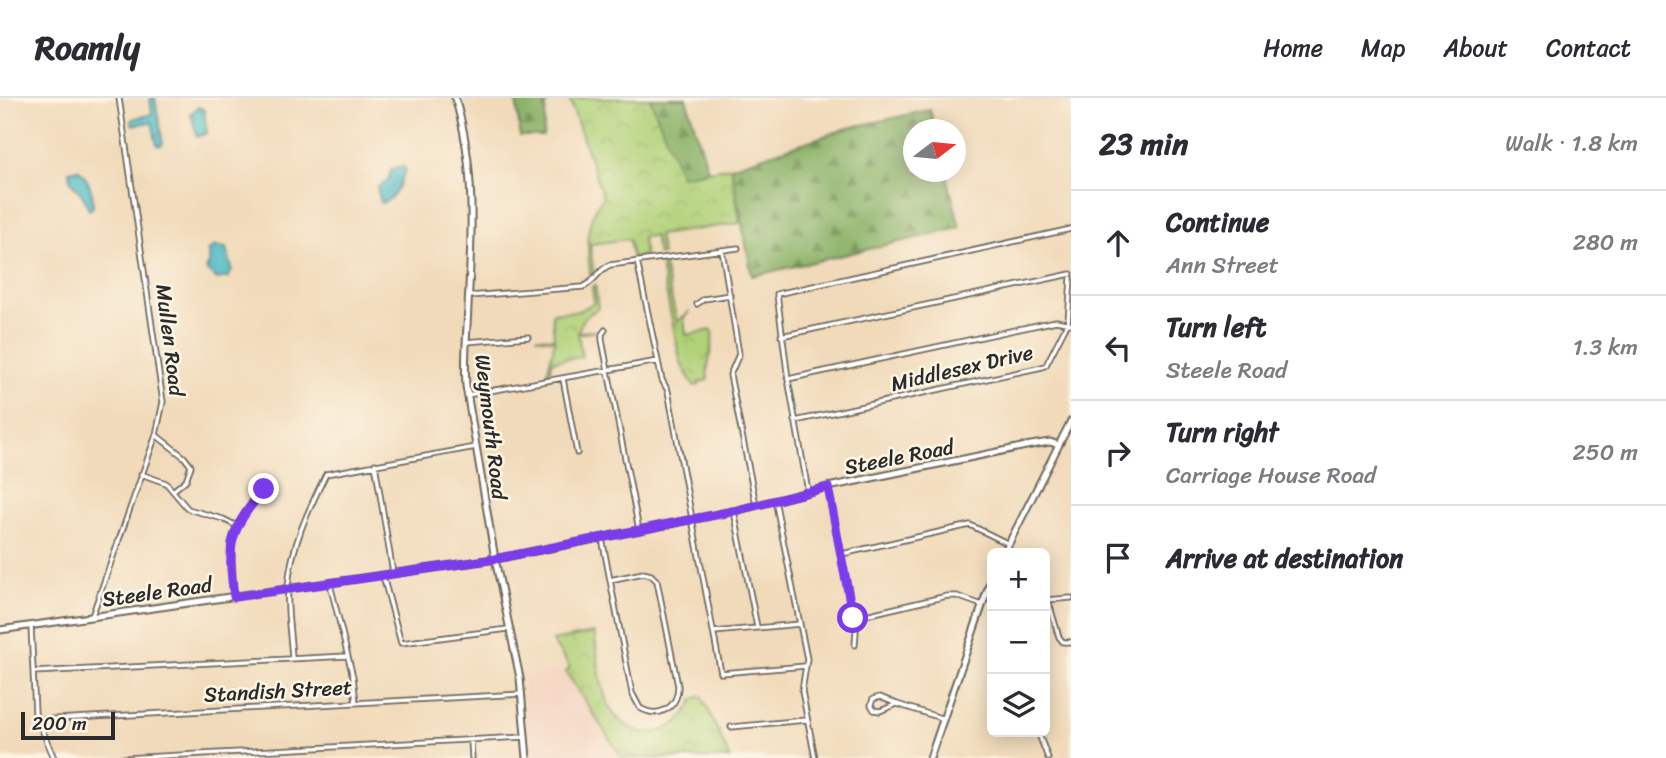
<!DOCTYPE html>
<html lang="en">
<head>
<meta charset="utf-8">
<style>
  body { margin:0; font-family:Sriracha,sans-serif; background:#f2f2f3; color:#2b2b33 }
  .controls { position:absolute; right:21px; bottom:21px; display:grid; overflow:hidden; border-radius:10px; box-shadow:0 4px 18px #0003 }
  .controls button { width:63px; height:63px; display:grid; place-items:center; padding:0; border:0; border-bottom:2px solid #e1e1e2; background:#fff; color:#2b2b33; font:35px sans-serif }
  .compass { position:absolute; left:903px; top:21px; width:63px; height:63px; border-radius:50%; background:#fff; box-shadow:0 4px 18px #0003; rotate:74deg }
  .scale { position:absolute; left:21px; bottom:18px; width:94px; box-sizing:border-box; padding-left:7px; border:4px solid #2b2b2b; border-top:0; font-size:19px; line-height:24px; white-space:nowrap; color:#2b2b2b; -webkit-text-stroke:5px #fcf5e5; paint-order:stroke }
  .stop { position:absolute; width:21px; height:21px; margin:-16px; border:5px solid #7c3aed; border-radius:50%; background:#fff }
  .stop.end { background:#7c3aed; border-color:#fff; box-shadow:0 2px 7px #0008 }
  .list { margin:0; padding:0; list-style:none }
  h2 { display:flex; justify-content:space-between; align-items:center; height:91px; margin:0; padding:0 28px; font-size:30px }
  h2 small { font-size:23px; font-weight:400; color:#7c7c81 }
  .list li { display:grid; grid-template-columns:46px 1fr auto; gap:21px; align-items:center; box-sizing:border-box; height:105px; padding:0 28px; border-top:2px solid #e1e1e2 }
  .list b { display:block; font-size:26px; white-space:nowrap }
  .list p { margin:0; font-size:23px; white-space:nowrap; color:#7c7c81 }
  .list em { font-size:23px; font-style:normal; color:#7c7c81 }
  .icon { flex:none; width:38px; height:38px; fill:none; stroke:currentColor; stroke-width:2; stroke-linecap:round; stroke-linejoin:round }
  .map { position:relative; flex:none; width:1071px; height:660px; overflow:hidden }
  header { display:flex; align-items:center; gap:42px; box-sizing:border-box; height:98px; padding:0 35px; background:#fff; border-bottom:2px solid #e1e1e2 }
  header strong { font-size:33px }
  nav { display:flex; gap:38px; margin-inline-start:auto; font-size:24px }
  main { display:flex }
  aside { flex:1; background:#fff }
  .map>svg:first-child { display:block }
  .built { fill:#f4d3c0 }
  .forest { fill:url(#forest-firs); stroke:#5c6f4a; stroke-width:2 }
  .park { fill:url(#park-crowns); stroke:#6e7e52; stroke-width:2 }
  .water { fill:#4cbac5; stroke:#3c7278; stroke-width:2 }
  .lines { fill:none; stroke-linecap:round; stroke-linejoin:round }
  .minor-casing { stroke:#70685d; stroke-width:7 }
  .tertiary-casing { stroke:#70685d; stroke-width:9 }
  .minor { stroke:#fff; stroke-width:3.5 }
  .tertiary { stroke:#fff; stroke-width:5 }
  .route { stroke:#7c3aed; stroke-width:9 }
  .labels { text-anchor:middle; stroke-width:5; stroke-linejoin:round; paint-order:stroke }
  .street-label { font-size:21px; fill:#2b2b2b; stroke:#fcf5e5 }
</style>
</head>
<body>
<header>
<strong>Roamly</strong>
<nav><a>Home</a><a>Map</a><a>About</a><a>Contact</a></nav>
</header>
<main>
<div class="map">
<svg width="1071" height="660" viewBox="0 0 1071 660">
  <defs>
    <pattern id="forest-firs" width="22" height="20" patternUnits="userSpaceOnUse" patternTransform="scale(1.75)"><rect width="22" height="20" fill="#8cb369"/><path d="M5 1l3.5 6h-7zM16 11l3.5 6h-7z" fill="#739257"/></pattern>
    <pattern id="park-crowns" width="20" height="18" patternUnits="userSpaceOnUse" patternTransform="scale(1.75)"><rect width="20" height="18" fill="#b1d179"/><path d="M2 6a3 3 0 1 1 6 0M12 15a3 3 0 1 1 6 0" fill="none" stroke="#98b469"/></pattern>
  </defs>
  <rect width="100%" height="100%" fill="#fcf5e5"/>
  <filter id="ink" filterUnits="userSpaceOnUse"><feTurbulence type="fractalNoise" baseFrequency=".0143" numOctaves="2"/><feDisplacementMap in="SourceGraphic" scale="14" xChannelSelector="R" yChannelSelector="G"/><feConvolveMatrix kernelMatrix="1 2 1 2 8 2 1 2 1" color-interpolation-filters="sRGB"/></filter>
  <filter id="wash" filterUnits="userSpaceOnUse"><feTurbulence type="fractalNoise" baseFrequency=".00686" numOctaves="4" result="noise"/><feDisplacementMap in="SourceGraphic" scale="28" xChannelSelector="R" yChannelSelector="G"/><feGaussianBlur stdDeviation="1.57" result="paint"/><feColorMatrix in="noise" values="0 0 0 0 0 0 0 0 0 0 0 0 0 0 0 0 0 1.4 0 .05"/><feComposite in="paint" operator="in"/></filter>
  <g filter="url(#wash)">
    <rect width="100%" height="100%" fill="#f1daba"/>
    <!-- built -->
    <path class="built" d="M566,574L622,660H530L523,576Z"/>
    <!-- forest -->
    <path class="forest" d="M516,0H547L543,38H520Z
      M650,0H686L708,72L681,79Z
      M930,12L935,31L914,32V74H946L960,130L752,178L731,69L848,30Z"/>
    <!-- park -->
    <path class="park" d="M569,0H650L681,78L731,69L740,125L658,137L662,156L658,157L654,138L642,139L645,158L632,160L629,141L590,146L594,178L591,181C587,150 583,125 603,99Z
      M663,163L677,224L690,213L684,221L686,237L712,232C715,250 705,265 708,282L699,284V287L694,288L681,266L660,164Z
      M595,187L598,210L583,221L578,234L596,233L578,236L582,259L552,263L549,280H546L555,242L536,239L554,240L552,215L578,213L594,205L592,189Z
      M594,535C598,558 599,588 610,610C614,618 622,624 629,629C658,644 682,627 694,601L702,598L730,660H622L566,574L570,569L552,543Z"/>
    <!-- water -->
    <path class="water" d="M150,0H155L163,46L160,48L157,47L152,24L133,27L131,24L132,21L152,16Z
      M198,9L204,12L207,35L197,39L191,16Z
      M403,68L406,72C398,85 398,101 381,105L377,90L388,82L391,72Z
      M78,71C88,79 94,95 93,109L89,112C87,108 86,104 84,100C78,89 70,90 69,73Z
      M215,148L226,150L232,171L229,179L217,181L206,172L209,165V152Z"/>
  </g>
  <g filter="url(#ink)">
    <g class="lines">
      <!-- minor casing -->
      <g class="minor-casing">
        <path id="minor" d="M722,152L739,256L730,277L756,407
          M637,163L662,282L668,293L721,575L806,568
          M469,198L583,189C595,184 599,171 610,167L738,150
          M697,206L704,201L730,197
          M605,232L602,236V242L639,432
          M781,238L1071,176
          M466,244L528,239
          M563,281L577,355
          M788,281L1056,223L1071,226
          M467,297L658,263
          M795,323L1042,269L1046,267L1068,224L1071,180
          M156,337L184,359L191,368L186,382L174,392
          M375,366L393,475
          M141,376L166,385L188,411L223,421L237,428
          M254 388a5 5 0 1 1 10 0a5 5 0 1 1-10 0Z
          M828,389L856,533L855,547
          M808,393L788,281L777,196L1071,131
          M775,402L807,561L802,593L815,660
          M734,413L757,529
          M602,440L610,482
          M842,456L970,427L1009,446
          M643,475L651,477L657,483L678,588C678,610 659,621 640,610L632,595L610,482Z
          M383,478L401,545L508,531
          M330,486L353,579L356,605
          M234,499L231,446L236,429L259,393
          M1045,502L1071,500
          M1048,502L1059,539L1063,544H1071
          M92,518L156,337L163,304L119,0
          M853,520L947,498H957L982,507
          M31,528L35,615L54,660
          M714,534L800,526
          M292,561C291,538 286,512 288,489C291,448 308,413 326,376L476,349
          M33,574L347,558
          M880,599L897,606L880,613L874,612L871,607L873,601Z
          M897,606L944,621
          M37,622L522,596
          M731,629L806,622
          M1038,634L1048,660
          M471,642L472,660
          M124,660L525,639"/>
      </g>
      <!-- tertiary casing -->
      <g class="tertiary-casing">
        <path id="tertiary" d="M455,0C476,67 472,138 468,208C467,235 464,261 466,288L495,461L520,580L527,660
          M1004,455L1071,323
          M0,532L495,461L734,413L828,389L1031,347L1050,344L1059,347
          M930,660L992,479"/>
      </g>
      <!-- minor -->
      <use href="#minor" class="minor"/>
      <!-- tertiary -->
      <use href="#tertiary" class="tertiary"/>
    </g>
  </g>
  <g class="lines" filter="url(#ink)">
    <!-- route -->
    <path class="route" d="M264,391C259,394 258,399 254,404C226,438 229,458 234,499L495,461L734,413L828,389L853,520"/>
  </g>
  <g class="labels">
    <!-- street labels -->
    <g class="street-label">
      <text transform="translate(170 242) rotate(83)" y="7">Mullen Road</text>
      <text transform="translate(962 270) rotate(-13)" y="7">Middlesex Drive</text>
      <text transform="translate(491 329) rotate(83)" y="7">Weymouth Road</text>
      <text transform="translate(899 359) rotate(-11)" y="7">Steele Road</text>
      <text transform="translate(157 494) rotate(-8)" y="7">Steele Road</text>
      <text transform="translate(278 593) rotate(-3)" y="7">Standish Street</text>
    </g>
  </g>
</svg>
<div class="controls">
<button>+</button>
<button>−</button>
<button><svg class="icon" aria-label="layers" viewBox="0 0 24 24"><path d="M12 4l9 5-9 5-9-5zM3 14l9 5 9-5"/></svg></button>
</div>
<svg class="compass" viewBox="-18 -18 36 36"><path d="M0-13l5 13h-10z" fill="#e53935"/><path d="M0 13l5-13h-10z" fill="#7c7c81"/></svg>
<div class="scale">200 m</div>
<div class="stop" style="left:853px;top:520px"></div>
<div class="stop end" style="left:264px;top:391px"></div>
</div>
<aside>
<h2>23 min<small>Walk · 1.8 km</small></h2>
<ul class="list">
<li><svg class="icon" aria-label="ahead" viewBox="0 0 24 24"><path d="M12 20V5M6 11l6-6 6 6"/></svg><div><b>Continue</b><p>Ann Street</p></div><em>280 m</em></li>
<li><svg class="icon" aria-label="left" viewBox="0 0 24 24"><path d="M17 20v-9H6M10 6l-5 5 5 5"/></svg><div><b>Turn left</b><p>Steele Road</p></div><em>1.3 km</em></li>
<li><svg class="icon" aria-label="right" viewBox="0 0 24 24"><path d="M7 20v-9h11M14 6l5 5-5 5"/></svg><div><b>Turn right</b><p>Carriage House Road</p></div><em>250 m</em></li>
<li><svg class="icon" aria-label="arrive" viewBox="0 0 24 24"><path d="M6 21V4h12l-3 4 3 4H6"/></svg><div><b>Arrive at destination</b></div></li>
</ul>
</aside>
</main>
</body>
</html>
